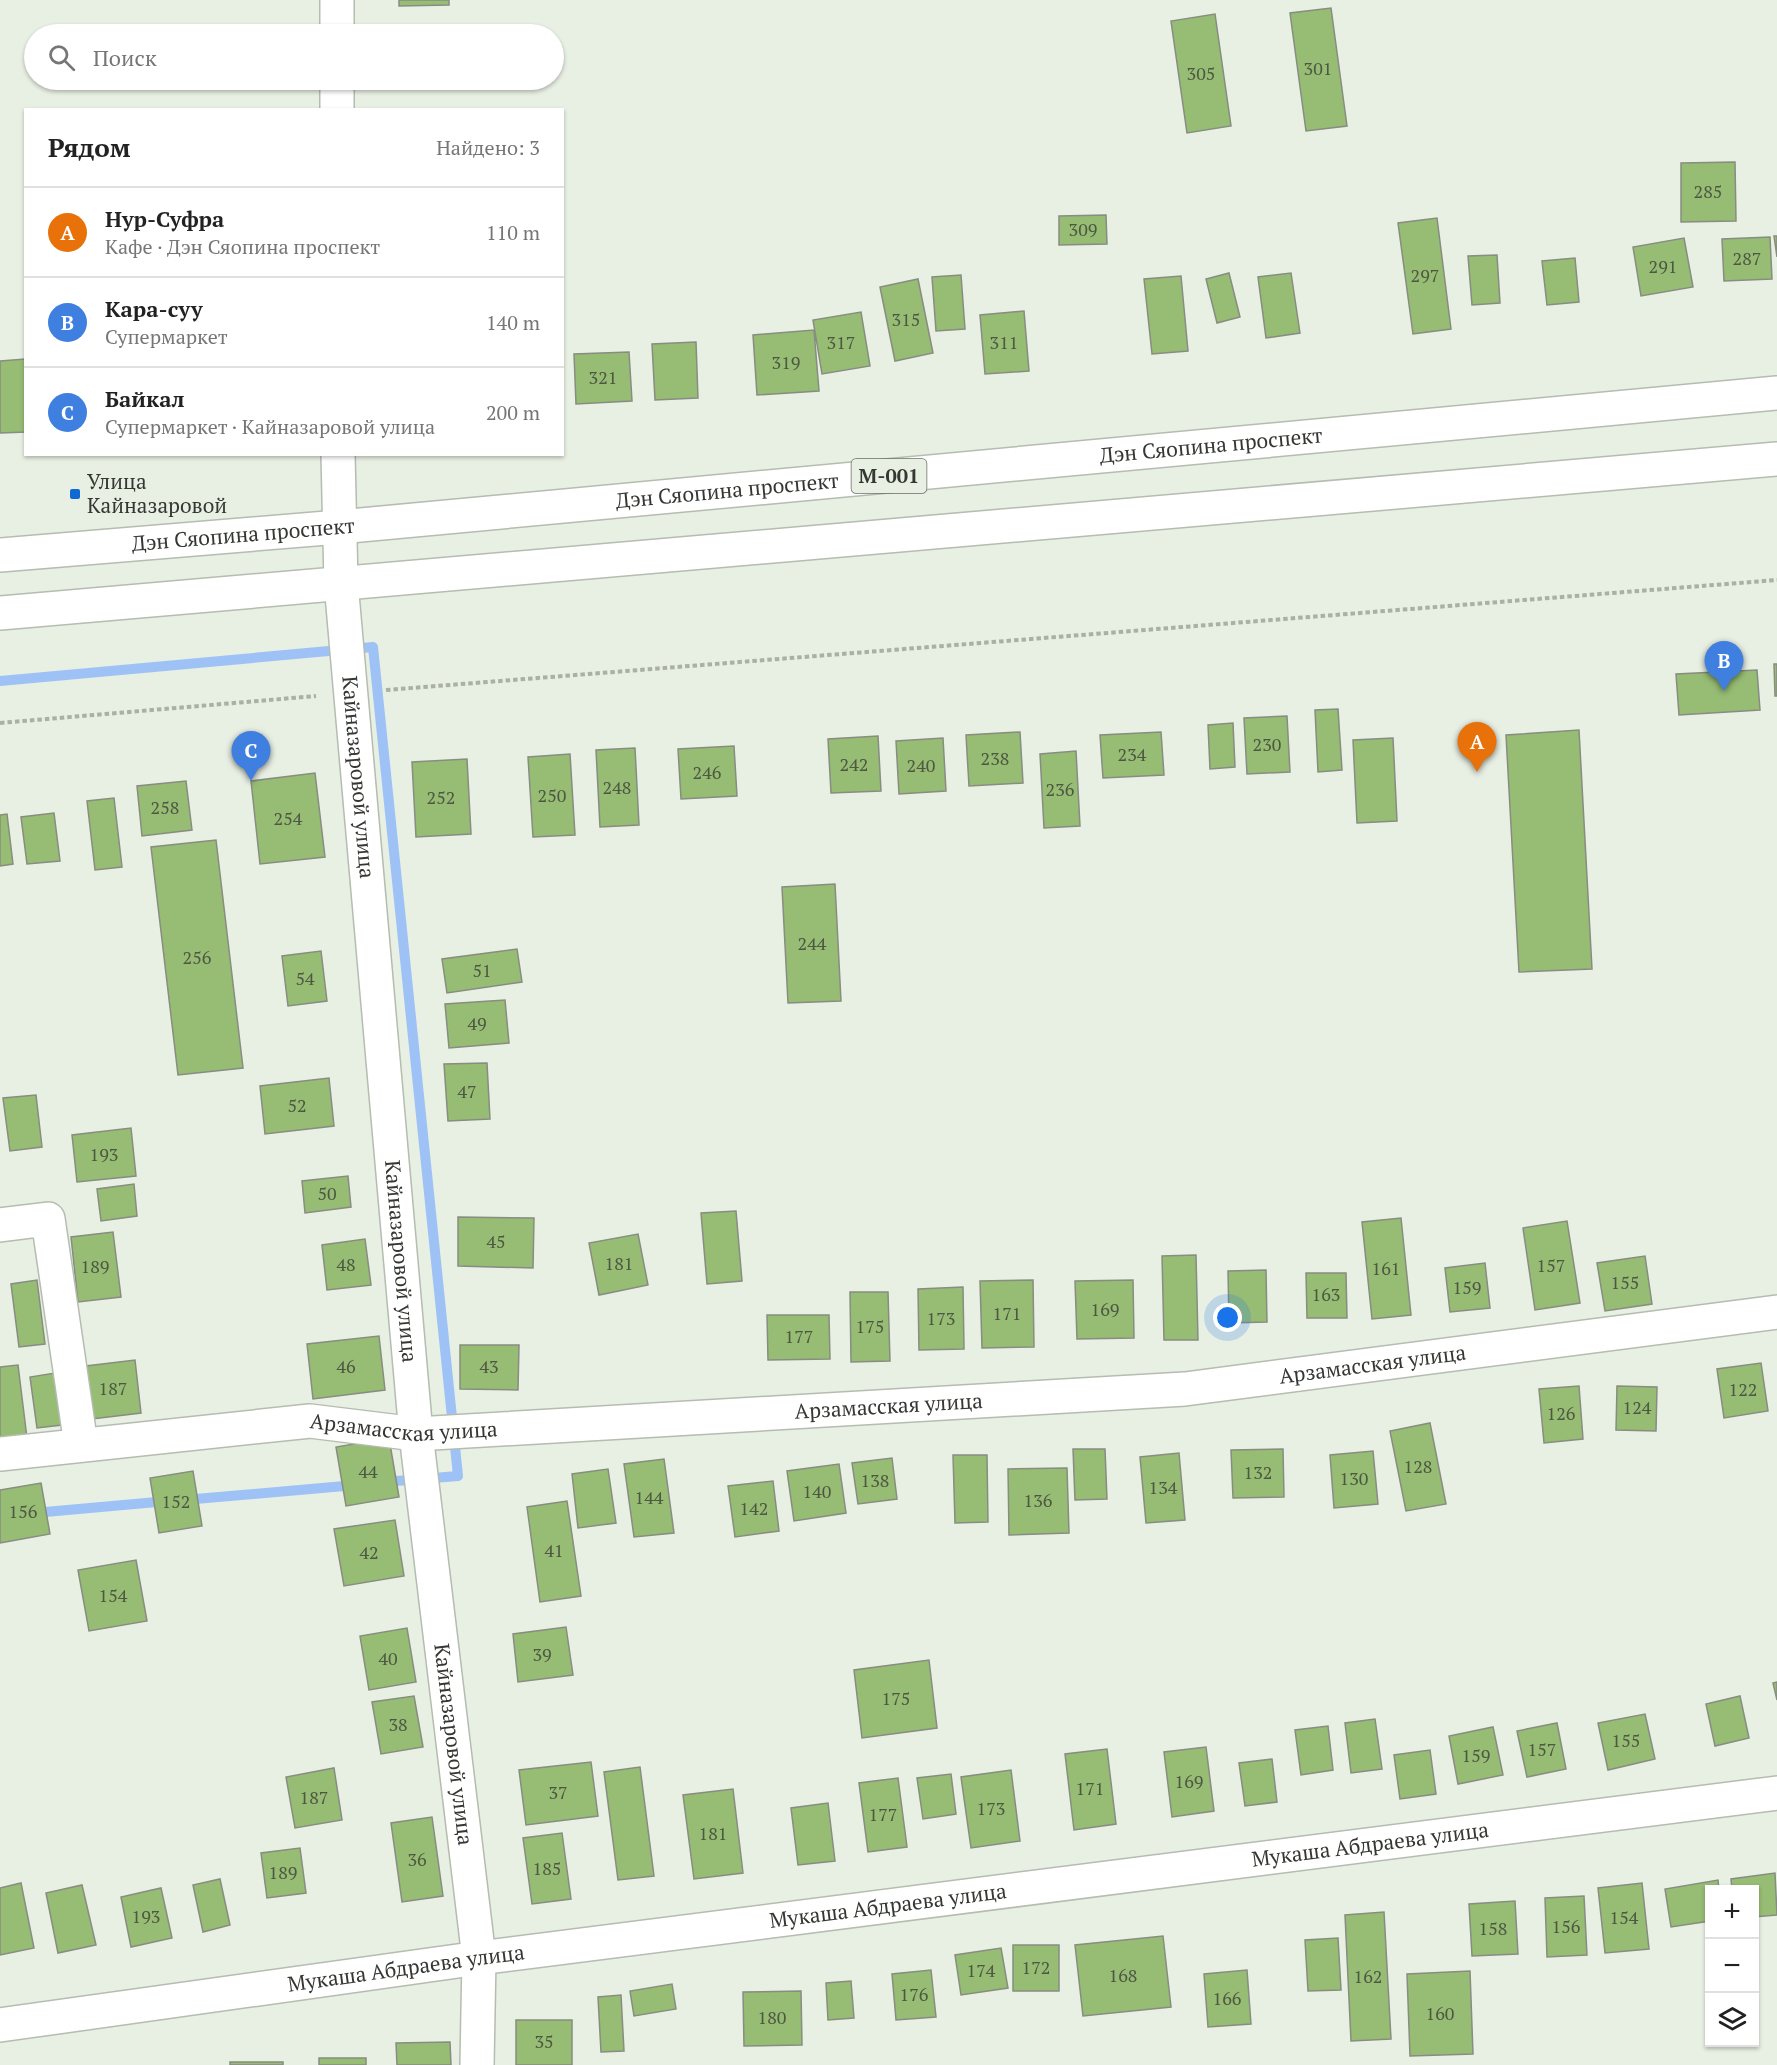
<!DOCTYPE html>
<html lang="ru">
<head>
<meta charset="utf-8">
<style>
  body { margin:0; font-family:"PT Serif",serif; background:#f2f2f2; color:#222 }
  .controls { position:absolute; right:18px; bottom:18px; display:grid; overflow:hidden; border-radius:0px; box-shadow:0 2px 4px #0004 }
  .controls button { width:54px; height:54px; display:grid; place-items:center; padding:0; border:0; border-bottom:2px solid #e0e0e0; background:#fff; color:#222; font:30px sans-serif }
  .you { position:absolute; left:1228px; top:1318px; width:21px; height:21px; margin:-15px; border:4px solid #fff; border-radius:50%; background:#1a73e8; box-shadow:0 0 0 9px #1a73e833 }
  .badge { display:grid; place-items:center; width:39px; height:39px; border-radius:50%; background:#7c3aed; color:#fff; font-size:20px; font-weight:700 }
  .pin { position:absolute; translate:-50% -50px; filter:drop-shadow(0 2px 3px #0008) }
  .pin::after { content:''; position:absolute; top:32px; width:21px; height:18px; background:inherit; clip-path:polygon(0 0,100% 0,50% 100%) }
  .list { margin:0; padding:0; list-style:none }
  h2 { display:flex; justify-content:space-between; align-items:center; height:78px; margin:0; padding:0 24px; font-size:26px }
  h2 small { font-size:20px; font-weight:400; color:#767676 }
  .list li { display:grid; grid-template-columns:39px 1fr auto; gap:18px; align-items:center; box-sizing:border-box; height:90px; padding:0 24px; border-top:2px solid #e0e0e0 }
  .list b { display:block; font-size:22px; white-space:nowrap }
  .list p { margin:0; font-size:20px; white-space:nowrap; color:#767676 }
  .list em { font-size:20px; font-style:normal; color:#767676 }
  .icon { flex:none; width:33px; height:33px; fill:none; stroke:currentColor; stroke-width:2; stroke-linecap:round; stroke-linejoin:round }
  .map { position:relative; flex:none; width:1777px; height:2065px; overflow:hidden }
  .search { position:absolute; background:#fff; box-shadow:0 2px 4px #0004; left:24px; top:24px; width:540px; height:66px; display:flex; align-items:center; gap:15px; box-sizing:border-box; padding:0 21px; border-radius:33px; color:#767676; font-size:22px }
  .panel { position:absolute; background:#fff; box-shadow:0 2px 4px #0004; left:24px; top:108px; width:540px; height:348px; border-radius:0px }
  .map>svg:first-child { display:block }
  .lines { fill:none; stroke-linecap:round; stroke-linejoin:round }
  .stream { stroke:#9ec2f6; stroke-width:10 }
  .building { fill:#97bc74; stroke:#878d81; stroke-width:1.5 }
  .minor-casing { stroke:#b5bcb0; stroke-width:36 }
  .major-casing { stroke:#b5bcb0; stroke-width:36 }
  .path { stroke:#aab0a6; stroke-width:4; stroke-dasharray:4.5 3; stroke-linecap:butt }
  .minor { stroke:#fff; stroke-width:33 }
  .major { stroke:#fff; stroke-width:33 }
  .poi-dot { fill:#1269d2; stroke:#e8efe3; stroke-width:2 }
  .labels { text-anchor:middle; stroke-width:4.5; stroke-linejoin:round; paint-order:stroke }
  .number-label { font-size:18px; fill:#4d5842 }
  .shield { fill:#e8efe3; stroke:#6a6e67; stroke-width:1.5 }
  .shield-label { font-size:20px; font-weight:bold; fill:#343732 }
  .street-label { font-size:21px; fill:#343732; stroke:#e8efe3 }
  .poi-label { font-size:21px; fill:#343732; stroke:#e8efe3; text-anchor:start }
</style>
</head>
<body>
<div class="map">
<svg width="1777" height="2065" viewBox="0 0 1777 2065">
  <rect width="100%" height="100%" fill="#e8efe3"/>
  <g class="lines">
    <!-- stream -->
    <path class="stream" d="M0,681L373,647L458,1476L384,1482
      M184,1500L356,1485
      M34,1513L168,1501"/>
  </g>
  <!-- building -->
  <path class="building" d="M399,0H449V5L399,6Z
    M1331,8L1347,126L1306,131L1290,13Z
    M1215,14L1231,126L1187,133L1171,21Z
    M455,29L456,34H403V30Z
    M1735,162L1736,221L1681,222V163Z
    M1106,215L1107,244L1059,245V216Z
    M1437,218L1451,329L1413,334L1398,223Z
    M1774,236H1777V257Z
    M1770,237L1772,279L1724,281L1722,239Z
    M1684,238L1693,287L1641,296L1633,247Z
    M1497,255L1500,303L1472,305L1468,256Z
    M1575,258L1579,302L1547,305L1542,261Z
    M1229,273L1240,317L1217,323L1206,279Z
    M1291,273L1300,333L1266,338L1258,277Z
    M961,275L965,329L936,331L932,277Z
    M1181,276L1188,351L1152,354L1144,279Z
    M918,279L933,353L895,361L880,287Z
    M1024,311L1029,371L985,374L980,315Z
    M861,312L870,366L822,374L813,320Z
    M814,330L819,391L757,395L753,335Z
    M696,342L698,398L655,400L652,344Z
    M629,352L632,401L576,404L574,354Z
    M25,359L26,432L0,433V361Z
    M1774,664H1777V696H1775Z
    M1757,670L1760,710L1679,715L1676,674Z
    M1338,709L1342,770L1318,772L1315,710Z
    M1287,716L1290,772L1247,774L1244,718Z
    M1233,723L1235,767L1210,769L1208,725Z
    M1579,730L1592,969L1519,972L1506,735Z
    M1020,732L1023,783L969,786L966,735Z
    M1161,732L1164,775L1103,778L1100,735Z
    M878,736L881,791L831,793L828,739Z
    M943,738L946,791L899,794L896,741Z
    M1393,738L1397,821L1357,823L1353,740Z
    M734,746L737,796L681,799L678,749Z
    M635,748L639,825L600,827L596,750Z
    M1076,751L1080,826L1044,828L1040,754Z
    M570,754L575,835L533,837L528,757Z
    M467,759L471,834L416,837L412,762Z
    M315,773L325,857L260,864L251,781Z
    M186,781L192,830L142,836L137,786Z
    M114,798L122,867L95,870L87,801Z
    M54,813L60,861L27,864L21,817Z
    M7,814L13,864L0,866V815Z
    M216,840L243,1068L178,1075L151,847Z
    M835,884L841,1001L788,1003L782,887Z
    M517,949L522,982L447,993L442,959Z
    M321,951L327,1001L288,1006L282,956Z
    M505,1000L509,1043L449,1048L445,1004Z
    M487,1063L490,1119L448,1121L444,1064Z
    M329,1078L334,1126L265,1134L260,1086Z
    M36,1095L42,1147L10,1151L3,1098Z
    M131,1128L136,1176L77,1182L72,1135Z
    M348,1176L351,1207L305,1213L302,1181Z
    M134,1184L137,1216L101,1221L97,1189Z
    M736,1211L742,1281L707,1284L701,1213Z
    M458,1217L534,1218L533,1268L458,1266Z
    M1401,1218L1411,1315L1372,1319L1362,1222Z
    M1567,1221L1580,1303L1535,1310L1523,1228Z
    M113,1232L121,1297L78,1302L71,1237Z
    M638,1234L648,1285L599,1295L589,1243Z
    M365,1239L371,1285L327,1290L322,1245Z
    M1196,1255L1198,1340H1164L1162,1256Z
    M1645,1256L1652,1304L1605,1311L1597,1263Z
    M1485,1263L1490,1308L1450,1312L1445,1268Z
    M1266,1270L1267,1322L1229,1323L1228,1271Z
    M1306,1273H1346L1347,1318H1307Z
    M37,1280L45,1344L19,1347L11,1284Z
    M1033,1280L1034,1347L982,1348L980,1281Z
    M1133,1280L1134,1338L1077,1339L1075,1281Z
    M963,1287L964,1349L919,1350L918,1289Z
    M850,1292H888L890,1361L851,1362Z
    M767,1315H829L830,1359L768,1360Z
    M379,1336L385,1390L313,1399L307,1344Z
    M460,1345H519L518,1390L460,1389Z
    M135,1360L141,1413L92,1419L86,1366Z
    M1761,1363L1768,1411L1724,1418L1717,1369Z
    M18,1365L27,1438L0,1442V1367Z
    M55,1373L62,1425L37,1428L30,1377Z
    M1579,1386L1583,1439L1544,1443L1539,1389Z
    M1617,1386L1657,1387L1656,1431L1616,1430Z
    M1430,1423L1446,1504L1406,1511L1390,1431Z
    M389,1438L399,1497L346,1506L336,1447Z
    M1073,1449H1105L1107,1499L1075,1500Z
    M1283,1449L1284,1497L1233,1498L1231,1450Z
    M1373,1451L1378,1504L1334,1508L1330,1455Z
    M1179,1453L1185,1520L1146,1523L1140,1457Z
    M953,1455H987L988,1522L955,1523Z
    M892,1458L897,1499L858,1504L852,1463Z
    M664,1459L674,1533L634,1537L624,1464Z
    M839,1464L846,1513L794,1521L787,1471Z
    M1067,1468L1069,1533L1009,1535L1008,1469Z
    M608,1469L616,1523L578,1528L572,1474Z
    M193,1471L202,1526L159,1533L150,1478Z
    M773,1481L779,1531L735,1537L728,1486Z
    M41,1483L50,1534L0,1543V1490Z
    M567,1501L581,1596L540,1602L527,1507Z
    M395,1520L404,1576L344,1586L334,1529Z
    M136,1560L147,1621L89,1631L78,1570Z
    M566,1627L573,1675L518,1682L513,1634Z
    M407,1628L416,1682L369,1690L360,1636Z
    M929,1660L937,1728L862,1738L854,1670Z
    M1777,1682V1700L1773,1683Z
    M414,1696L423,1747L381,1754L372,1702Z
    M1740,1696L1749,1738L1715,1746L1706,1704Z
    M1645,1714L1655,1759L1608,1770L1598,1723Z
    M1375,1719L1382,1769L1351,1773L1345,1723Z
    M1557,1723L1566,1769L1527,1777L1517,1731Z
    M1328,1726L1333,1770L1301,1775L1295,1730Z
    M1493,1727L1503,1775L1458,1784L1449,1736Z
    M1206,1747L1214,1811L1172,1817L1164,1752Z
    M1107,1749L1116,1824L1074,1830L1065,1754Z
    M1430,1750L1436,1794L1400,1799L1394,1755Z
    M1272,1759L1277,1802L1245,1806L1239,1763Z
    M591,1762L598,1816L526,1825L519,1770Z
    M640,1767L654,1876L618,1880L604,1772Z
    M334,1768L342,1820L295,1828L286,1777Z
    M1011,1770L1020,1841L971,1848L961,1777Z
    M951,1774L956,1814L923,1819L917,1778Z
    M898,1778L907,1847L868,1852L859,1783Z
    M733,1789L743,1873L694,1879L683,1795Z
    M828,1803L835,1861L798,1865L791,1808Z
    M432,1817L443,1896L402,1902L391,1823Z
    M562,1833L571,1899L532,1904L523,1838Z
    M300,1848L306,1893L267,1898L261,1853Z
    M1775,1873L1777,1915L1754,1917V1890H1732L1731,1879Z
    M220,1879L230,1925L203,1932L193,1885Z
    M1718,1880L1719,1890H1710V1921L1671,1927L1665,1889Z
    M21,1883L34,1948L0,1955V1888Z
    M1642,1883L1649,1949L1605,1953L1598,1888Z
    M82,1885L96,1945L58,1953L46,1893Z
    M161,1888L172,1938L131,1947L121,1897Z
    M1584,1896L1587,1955L1547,1957L1545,1898Z
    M1515,1901L1518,1954L1472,1956L1469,1904Z
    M1384,1912L1391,2039L1351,2041L1345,1915Z
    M1163,1936L1171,2007L1083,2016L1075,1945Z
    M1338,1938L1341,1990L1308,1991L1305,1940Z
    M1013,1945H1059V1991H1013Z
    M1001,1948L1008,1988L961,1995L955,1955Z
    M931,1970L936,2017L896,2020L892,1974Z
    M1247,1970L1251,2024L1208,2027L1204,1974Z
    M1470,1971L1473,2054L1410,2056L1407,1974Z
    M851,1981L854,2018L828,2020L826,1983Z
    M672,1984L676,2009L634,2016L630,1991Z
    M801,1991L802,2045L744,2046L743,1992Z
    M621,1995L624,2051L601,2052L598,1997Z
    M516,2020H572V2065H516Z
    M450,2042L451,2065H397L396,2043Z
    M319,2058H366V2065H319Z
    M230,2062H283V2065H230Z"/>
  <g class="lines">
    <!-- minor casing -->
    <g class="minor-casing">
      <g id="minor">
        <path d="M337,0V34"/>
        <path d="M337,80V110"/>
        <path id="s1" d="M338,454L341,583L416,1434L479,1958L477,2065"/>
        <path d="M0,1225L48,1219L81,1445"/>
        <path id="s2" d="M0,1454L310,1421L416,1434L1185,1389L1777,1312"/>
        <path id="s3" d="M0,2025L479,1958L1777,1793"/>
      </g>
    </g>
    <!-- major casing -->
    <g class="major-casing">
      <g id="major">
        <path id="s4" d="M0,555L339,527L1777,393"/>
        <path d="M0,613L1777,459"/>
      </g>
    </g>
    <!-- path -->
    <path class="path" d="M386,690L1777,580
      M0,723L316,696"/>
    <!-- minor -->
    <use href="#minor" class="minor"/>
    <!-- major -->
    <use href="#major" class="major"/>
  </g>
  <!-- markers -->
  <rect class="poi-dot" x="69" y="488" width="12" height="12" rx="3"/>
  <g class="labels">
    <!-- number labels -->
    <g class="number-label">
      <text x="1318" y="75">301</text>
      <text x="1201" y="80">305</text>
      <text x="1708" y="198">285</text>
      <text x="1083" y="236">309</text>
      <text x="1747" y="265">287</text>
      <text x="1663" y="273">291</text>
      <text x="1425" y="282">297</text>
      <text x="906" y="326">315</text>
      <text x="841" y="349">317</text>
      <text x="1004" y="349">311</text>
      <text x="786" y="369">319</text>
      <text x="603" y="384">321</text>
      <text x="1267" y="751">230</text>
      <text x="1132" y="761">234</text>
      <text x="995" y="765">238</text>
      <text x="854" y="771">242</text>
      <text x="921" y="772">240</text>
      <text x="707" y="779">246</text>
      <text x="617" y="794">248</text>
      <text x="1060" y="796">236</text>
      <text x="552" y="802">250</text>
      <text x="441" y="804">252</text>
      <text x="165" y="814">258</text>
      <text x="288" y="825">254</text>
      <text x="812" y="950">244</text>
      <text x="197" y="964">256</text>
      <text x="482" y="977">51</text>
      <text x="305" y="985">54</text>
      <text x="477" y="1030">49</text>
      <text x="467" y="1098">47</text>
      <text x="297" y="1112">52</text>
      <text x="104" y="1161">193</text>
      <text x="327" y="1200">50</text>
      <text x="496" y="1248">45</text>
      <text x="619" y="1270">181</text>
      <text x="346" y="1271">48</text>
      <text x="1551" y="1272">157</text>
      <text x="95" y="1273">189</text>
      <text x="1386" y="1275">161</text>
      <text x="1625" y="1289">155</text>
      <text x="1467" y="1294">159</text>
      <text x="1326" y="1301">163</text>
      <text x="1105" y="1316">169</text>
      <text x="1007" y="1320">171</text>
      <text x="941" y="1325">173</text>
      <text x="870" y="1333">175</text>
      <text x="799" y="1343">177</text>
      <text x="346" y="1373">46</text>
      <text x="489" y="1373">43</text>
      <text x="113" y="1395">187</text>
      <text x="1743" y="1396">122</text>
      <text x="1637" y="1414">124</text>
      <text x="1561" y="1420">126</text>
      <text x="1418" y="1473">128</text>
      <text x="368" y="1478">44</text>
      <text x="1258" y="1479">132</text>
      <text x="1354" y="1485">130</text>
      <text x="875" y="1487">138</text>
      <text x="1163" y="1494">134</text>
      <text x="817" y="1498">140</text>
      <text x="649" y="1504">144</text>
      <text x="1038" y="1507">136</text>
      <text x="176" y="1508">152</text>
      <text x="754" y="1515">142</text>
      <text x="23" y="1518">156</text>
      <text x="554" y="1557">41</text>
      <text x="369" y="1559">42</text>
      <text x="113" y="1602">154</text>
      <text x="542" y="1661">39</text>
      <text x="388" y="1665">40</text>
      <text x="896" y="1705">175</text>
      <text x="398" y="1731">38</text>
      <text x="1626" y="1747">155</text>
      <text x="1542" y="1756">157</text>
      <text x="1476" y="1762">159</text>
      <text x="1189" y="1788">169</text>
      <text x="1090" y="1795">171</text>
      <text x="558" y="1799">37</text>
      <text x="314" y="1804">187</text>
      <text x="991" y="1815">173</text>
      <text x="883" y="1821">177</text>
      <text x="713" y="1840">181</text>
      <text x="417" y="1866">36</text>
      <text x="547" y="1875">185</text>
      <text x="283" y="1879">189</text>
      <text x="146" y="1923">193</text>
      <text x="1624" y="1924">154</text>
      <text x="1566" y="1933">156</text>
      <text x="1493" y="1935">158</text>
      <text x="1036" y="1974">172</text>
      <text x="981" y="1977">174</text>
      <text x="1123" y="1982">168</text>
      <text x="1368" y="1983">162</text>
      <text x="914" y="2001">176</text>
      <text x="1227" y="2005">166</text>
      <text x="1440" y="2020">160</text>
      <text x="772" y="2024">180</text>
      <text x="544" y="2048">35</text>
    </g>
    <!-- shield labels -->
    <rect class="shield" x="851.5" y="459" width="75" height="34" rx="4.5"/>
    <g class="shield-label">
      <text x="889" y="483">M-001</text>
    </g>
    <!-- street labels -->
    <g class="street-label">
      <text dy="7" stroke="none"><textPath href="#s4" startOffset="1216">Дэн Сяопина проспект</textPath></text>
      <text dy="7" stroke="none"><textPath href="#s4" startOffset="730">Дэн Сяопина проспект</textPath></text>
      <text dy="7" stroke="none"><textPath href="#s4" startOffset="244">Дэн Сяопина проспект</textPath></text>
      <text dy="7" stroke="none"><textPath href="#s1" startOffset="324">Кайназаровой улица</textPath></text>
      <text dy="7" stroke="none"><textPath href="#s1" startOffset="810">Кайназаровой улица</textPath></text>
      <text dy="7" stroke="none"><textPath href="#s2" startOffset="1378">Арзамасская улица</textPath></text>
      <text dy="7" stroke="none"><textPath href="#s2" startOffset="892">Арзамасская улица</textPath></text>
      <text dy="7" stroke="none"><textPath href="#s2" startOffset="406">Арзамасская улица</textPath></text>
      <text dy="7" stroke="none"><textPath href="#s1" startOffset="1296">Кайназаровой улица</textPath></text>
      <text dy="7" stroke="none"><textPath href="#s3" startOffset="1382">Мукаша Абдраева улица</textPath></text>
      <text dy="7" stroke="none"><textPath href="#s3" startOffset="896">Мукаша Абдраева улица</textPath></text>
      <text dy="7" stroke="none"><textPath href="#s3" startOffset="410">Мукаша Абдраева улица</textPath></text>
    </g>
    <!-- poi labels -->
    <g class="poi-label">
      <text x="87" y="489">Улица<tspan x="87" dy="24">Кайназаровой</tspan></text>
    </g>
  </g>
</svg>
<div class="controls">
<button>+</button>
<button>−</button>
<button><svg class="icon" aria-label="layers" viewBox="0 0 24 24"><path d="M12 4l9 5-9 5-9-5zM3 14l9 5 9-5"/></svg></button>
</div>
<div class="you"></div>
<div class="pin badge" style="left:1477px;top:772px;background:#e8710a">A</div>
<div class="pin badge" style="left:1724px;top:691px;background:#3f7fe0">B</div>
<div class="pin badge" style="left:251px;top:781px;background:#3f7fe0">C</div>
<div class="search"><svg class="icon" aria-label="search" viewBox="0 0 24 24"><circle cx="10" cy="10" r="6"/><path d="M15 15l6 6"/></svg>Поиск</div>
<section class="panel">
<h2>Рядом<small>Найдено: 3</small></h2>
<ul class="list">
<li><span class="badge" style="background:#e8710a">A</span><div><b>Нур-Суфра</b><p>Кафе · Дэн Сяопина проспект</p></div><em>110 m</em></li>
<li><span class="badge" style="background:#3f7fe0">B</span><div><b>Кара-суу</b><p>Супермаркет</p></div><em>140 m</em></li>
<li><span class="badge" style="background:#3f7fe0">C</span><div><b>Байкал</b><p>Супермаркет · Кайназаровой улица</p></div><em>200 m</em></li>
</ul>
</section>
</div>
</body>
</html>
